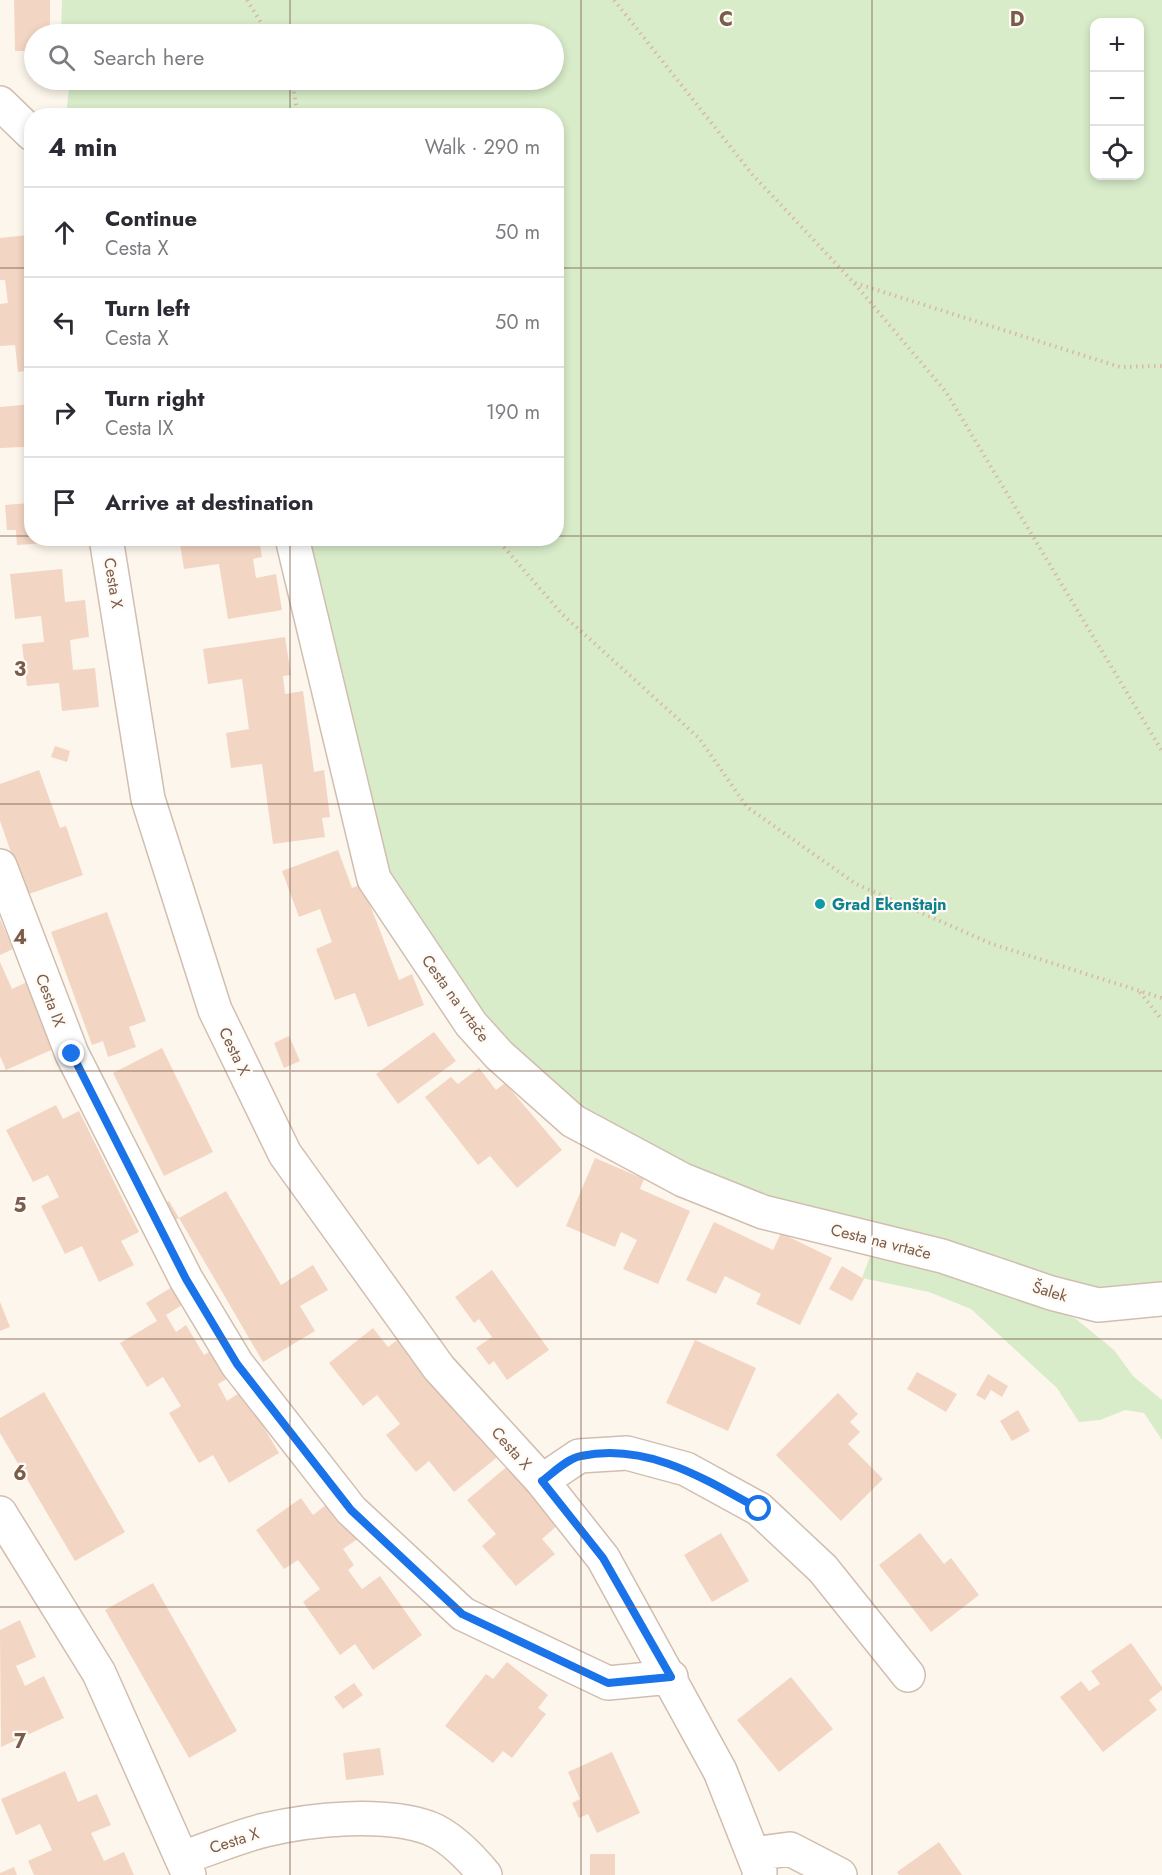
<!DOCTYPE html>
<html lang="en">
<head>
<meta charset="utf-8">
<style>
  body { margin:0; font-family:Jost,sans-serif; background:#f7f7f7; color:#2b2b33 }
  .controls { position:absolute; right:18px; top:18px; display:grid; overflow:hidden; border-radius:12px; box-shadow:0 3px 9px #0003 }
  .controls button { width:54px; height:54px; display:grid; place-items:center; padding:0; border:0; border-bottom:2px solid #e1e1e2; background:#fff; color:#2b2b33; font:30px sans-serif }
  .stop { position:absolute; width:18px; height:18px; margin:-14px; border:4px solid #1a73e8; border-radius:50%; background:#fff }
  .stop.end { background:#1a73e8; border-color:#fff; box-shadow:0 2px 6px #0008 }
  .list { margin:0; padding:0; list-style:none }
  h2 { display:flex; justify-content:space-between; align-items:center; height:78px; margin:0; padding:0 24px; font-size:26px }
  h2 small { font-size:20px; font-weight:400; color:#7c7c81 }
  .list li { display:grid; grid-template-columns:39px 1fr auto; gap:18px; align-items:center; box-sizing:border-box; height:90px; padding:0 24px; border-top:2px solid #e1e1e2 }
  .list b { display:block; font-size:22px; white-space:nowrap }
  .list p { margin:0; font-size:20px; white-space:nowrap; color:#7c7c81 }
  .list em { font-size:20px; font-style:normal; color:#7c7c81 }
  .icon { flex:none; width:33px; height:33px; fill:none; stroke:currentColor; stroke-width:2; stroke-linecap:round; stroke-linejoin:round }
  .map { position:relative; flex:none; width:1162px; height:1875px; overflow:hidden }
  .search { position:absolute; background:#fff; box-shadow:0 3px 9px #0003; left:24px; top:24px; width:540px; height:66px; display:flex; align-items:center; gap:15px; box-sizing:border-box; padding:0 21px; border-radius:33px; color:#7c7c81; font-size:22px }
  .panel { position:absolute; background:#fff; box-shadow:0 3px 9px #0003; left:24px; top:108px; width:540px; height:438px; border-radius:24px }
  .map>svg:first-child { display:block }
  .green { fill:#d8ecc9; fill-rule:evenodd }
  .building { fill:#f3d5c3 }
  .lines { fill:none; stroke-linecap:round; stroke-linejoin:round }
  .minor-casing { stroke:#d1beb0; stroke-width:36 }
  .path { stroke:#d9b8a5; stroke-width:4; stroke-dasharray:1.5 4.5; stroke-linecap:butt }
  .minor { stroke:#fff; stroke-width:33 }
  .route { stroke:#1a73e8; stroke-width:8 }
  .grid { fill:none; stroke:#7a5c4d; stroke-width:1.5; stroke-opacity:0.55 }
  .culture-dot { fill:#0f9aa8; stroke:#fffaf3; stroke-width:2 }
  .labels { text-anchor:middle; stroke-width:4.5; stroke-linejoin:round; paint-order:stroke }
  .street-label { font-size:16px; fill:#7a5c4d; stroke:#fffaf3 }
  .culture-label { font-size:16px; font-weight:bold; fill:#0d838f; stroke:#fffaf3; text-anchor:start }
  .grid-label { font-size:20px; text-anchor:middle; font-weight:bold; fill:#7a5c4d; stroke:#fffaf3; stroke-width:4.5; stroke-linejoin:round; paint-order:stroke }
</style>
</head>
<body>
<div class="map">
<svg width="1162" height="1875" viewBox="0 0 1162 1875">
  <rect width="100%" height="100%" fill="#fdf6ec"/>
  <!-- green -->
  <path class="green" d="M62,0H1162V1290L1095,1297L794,1215L568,1109L489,1036L381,872L299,539L556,538V116L66,115L70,80H554V34H61ZM1094,22H1140V176H1094Z
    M871,1254L907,1261L1019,1294L1076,1319L1114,1350L1133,1376L1162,1400V1440L1144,1413L1125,1410L1100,1420L1079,1422L1057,1388L971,1309L929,1292L862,1278Z"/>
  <!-- building -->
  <path class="building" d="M14,0H50V34H34V51H15Z
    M28,235L32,264V370L18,372L15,345L0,346V304L8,303L5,280H0V238Z
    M32,404V538H59V542L17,545L16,530H7L5,505L29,503L25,447L0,448V407Z
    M179,538H259L262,557L253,559L256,578L276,574L282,610L228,619L219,564L184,569Z
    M62,569L65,602L85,600L89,637L70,640L73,670L95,668L99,707L62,711L59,683L27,686L22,644L44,642L41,616L15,619L10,574Z
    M285,637L291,675L283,676L285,694L303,691L314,772L324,770L330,817L322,818L325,837L273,844L262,764L231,768L226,733L249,729L242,679L208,684L203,649Z
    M55,746L70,751L67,762L51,757Z
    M39,770L60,828L66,826L83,875L26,895L0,821V784Z
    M338,850L352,888L362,884L399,980L412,974L424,1005L368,1027L355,993L335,1000L316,949L332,942L320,909L299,917L282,871Z
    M107,912L146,1021L129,1027L136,1047L108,1057L103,1041L92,1045L51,932Z
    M0,919L13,949L0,955Z
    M0,962L12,989L29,981L58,1047L6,1070L0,1056Z
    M434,1032L456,1061L398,1104L376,1074Z
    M289,1036L300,1061L284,1068L274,1043Z
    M162,1048L213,1152L164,1176L113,1073Z
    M479,1068L496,1090L505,1083L562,1150L517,1188L490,1156L478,1165L425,1097L451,1077L458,1084Z
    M56,1105L63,1119L79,1111L139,1232L121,1241L134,1265L99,1282L82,1246L65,1254L41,1206L59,1197L48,1175L33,1182L6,1130Z
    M595,1158L644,1179L640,1189L690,1211L658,1284L623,1269L637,1240L621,1232L615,1247L566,1226Z
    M226,1191L281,1285L313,1265L328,1290L300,1306L315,1331L263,1362L179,1218Z
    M169,1201L179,1218L164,1226L154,1209Z
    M714,1222L773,1250L781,1233L832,1258L800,1325L756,1304L761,1294L725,1276L716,1294L686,1280Z
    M842,1266L864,1279L852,1301L829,1289Z
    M492,1270L549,1350L507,1380L494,1361L489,1365L476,1348L492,1337L479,1319L474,1323L455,1297Z
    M172,1287L182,1305L166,1315L176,1332L186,1325L204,1355L214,1349L230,1377L218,1384L227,1401L242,1391L279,1453L229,1483L213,1455L199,1463L169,1413L181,1406L163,1377L147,1387L120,1343L157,1321L146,1303Z
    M0,1302L10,1327L0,1331Z
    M373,1328L388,1347L400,1338L500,1455L454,1492L429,1461L416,1472L386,1435L400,1424L377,1395L363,1406L329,1363Z
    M695,1340L756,1368L728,1431L666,1403Z
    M917,1372L957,1394L946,1412L907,1389Z
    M988,1374L1008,1386L1002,1397L991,1390L985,1400L976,1395Z
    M44,1392L125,1532L75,1561L0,1433V1418Z
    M838,1393L858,1414L850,1422L860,1432L848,1444L883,1479L841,1521L776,1455Z
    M1018,1410L1030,1431L1012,1441L1000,1421Z
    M509,1465L559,1524L542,1539L555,1554L516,1586L482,1546L496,1534L467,1500Z
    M301,1498L313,1515L326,1505L340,1525L349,1518L362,1536L343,1549L354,1565L348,1570L362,1589L380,1576L422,1635L373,1670L355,1644L340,1655L303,1602L320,1589L298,1560L284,1569L256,1530Z
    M721,1533L749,1581L712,1602L684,1555Z
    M920,1533L944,1564L951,1558L979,1595L931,1632L879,1565Z
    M153,1583L237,1731L189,1758L105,1610Z
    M20,1620L36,1657L16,1666L25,1686L44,1676L64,1718L1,1747L0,1630Z
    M1131,1643L1162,1687V1690L1149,1700L1157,1710L1103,1752L1060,1697L1081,1681L1089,1691L1100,1684L1091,1671Z
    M507,1662L548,1695L538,1708L546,1714L512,1758L503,1751L493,1763L445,1726L486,1674L493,1679Z
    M791,1677L833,1729L779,1772L737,1720Z
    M354,1683L363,1695L343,1709L334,1697Z
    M380,1748L384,1775L346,1780L343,1753Z
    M612,1752L640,1813L597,1833L588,1814L579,1818L572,1803L580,1799L568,1772Z
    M65,1771L78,1802L97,1794L111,1825L91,1833L104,1861L124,1852L134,1875H34L28,1861L52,1850L40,1824L16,1835L1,1799Z
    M939,1842L962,1875H899L897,1872Z
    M590,1854H615V1875H590Z
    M14,1867L17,1875H0V1873Z"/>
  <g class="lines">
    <!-- minor casing -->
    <g class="minor-casing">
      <path id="minor" d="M0,103L32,134
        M106,538L148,799L215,1010L285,1154L439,1368L542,1481L603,1558L720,1771L760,1872L759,1875
        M292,538L374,879L471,1024L499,1055L573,1121L683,1180L763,1212L942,1256L1051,1293L1098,1305L1162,1299
        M0,866L72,1054L186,1279L237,1364L351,1510L463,1614L608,1683L671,1677
        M542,1481L579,1456L627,1453L686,1469L759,1509L823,1569L908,1675
        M0,1513L99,1673L189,1875
        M753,1854L790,1849L840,1875
        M182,1858C209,1849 237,1837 265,1830C312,1819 383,1812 429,1828C450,1836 471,1858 485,1875"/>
    </g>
    <!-- path -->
    <path class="path" d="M247,0L268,34
      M614,0L752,174L854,283L946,392L1162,751
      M292,80L298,116
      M855,283L1120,367L1162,366
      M496,538L562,614L699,738L747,807L856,884L992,944L1162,998
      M1140,992L1162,1020"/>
    <!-- minor -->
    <use href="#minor" class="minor"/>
  </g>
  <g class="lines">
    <!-- route -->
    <path class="route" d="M72,1054L186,1279L237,1364L351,1510L462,1614L608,1683L671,1677L603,1558L542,1481C553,1473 568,1458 581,1456C647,1442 705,1479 759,1509"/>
  </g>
  <!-- grid -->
  <path class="grid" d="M290,0V34M581,0V1875M872,0V1875M290,80V116M0,268H32M556,268H1162M0,536H32M556,536H1162M290,538V1875M0,804H1162M0,1071H1162M0,1339H1162M0,1607H1162"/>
  <!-- markers -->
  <circle class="culture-dot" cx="820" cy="904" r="6"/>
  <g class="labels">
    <!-- street labels -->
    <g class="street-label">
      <text transform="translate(114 583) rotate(81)" y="6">Cesta X</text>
      <text transform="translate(456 998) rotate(54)" y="6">Cesta na vrtače</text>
      <text transform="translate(51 1000) rotate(69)" y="6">Cesta IX</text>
      <text transform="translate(235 1051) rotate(64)" y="6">Cesta X</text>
      <text transform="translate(881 1241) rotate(14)" y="6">Cesta na vrtače</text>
      <text transform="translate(1050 1291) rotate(17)" y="6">Šalek</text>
      <text transform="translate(512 1448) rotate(48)" y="6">Cesta X</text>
      <text transform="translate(234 1840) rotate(-18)" y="6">Cesta X</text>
    </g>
    <!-- culture labels -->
    <g class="culture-label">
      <text x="832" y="910">Grad Ekenštajn</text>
    </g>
  </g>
  <g class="grid-label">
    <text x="726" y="26">C</text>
    <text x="1017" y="26">D</text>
    <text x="20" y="676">3</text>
    <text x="20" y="944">4</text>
    <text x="20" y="1212">5</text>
    <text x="20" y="1480">6</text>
    <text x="20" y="1748">7</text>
  </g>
</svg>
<div class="controls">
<button>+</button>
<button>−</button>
<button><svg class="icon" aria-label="locate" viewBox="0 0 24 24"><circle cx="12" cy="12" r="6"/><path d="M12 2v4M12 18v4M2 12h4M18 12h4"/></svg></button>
</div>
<div class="stop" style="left:759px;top:1509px"></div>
<div class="stop end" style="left:72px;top:1054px"></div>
<div class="search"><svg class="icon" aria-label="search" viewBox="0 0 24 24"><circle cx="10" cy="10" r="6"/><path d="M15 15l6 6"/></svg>Search here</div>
<section class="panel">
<h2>4 min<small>Walk · 290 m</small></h2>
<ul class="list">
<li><svg class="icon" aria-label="ahead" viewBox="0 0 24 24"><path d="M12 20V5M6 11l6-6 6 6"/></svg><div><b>Continue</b><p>Cesta X</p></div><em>50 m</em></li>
<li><svg class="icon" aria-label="left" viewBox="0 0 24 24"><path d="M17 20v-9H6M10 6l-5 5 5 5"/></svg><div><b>Turn left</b><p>Cesta X</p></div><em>50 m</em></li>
<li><svg class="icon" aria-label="right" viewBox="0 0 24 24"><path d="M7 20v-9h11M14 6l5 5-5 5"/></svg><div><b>Turn right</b><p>Cesta IX</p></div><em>190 m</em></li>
<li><svg class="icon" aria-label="arrive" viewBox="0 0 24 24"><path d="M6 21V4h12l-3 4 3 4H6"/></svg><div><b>Arrive at destination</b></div></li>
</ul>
</section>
</div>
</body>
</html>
